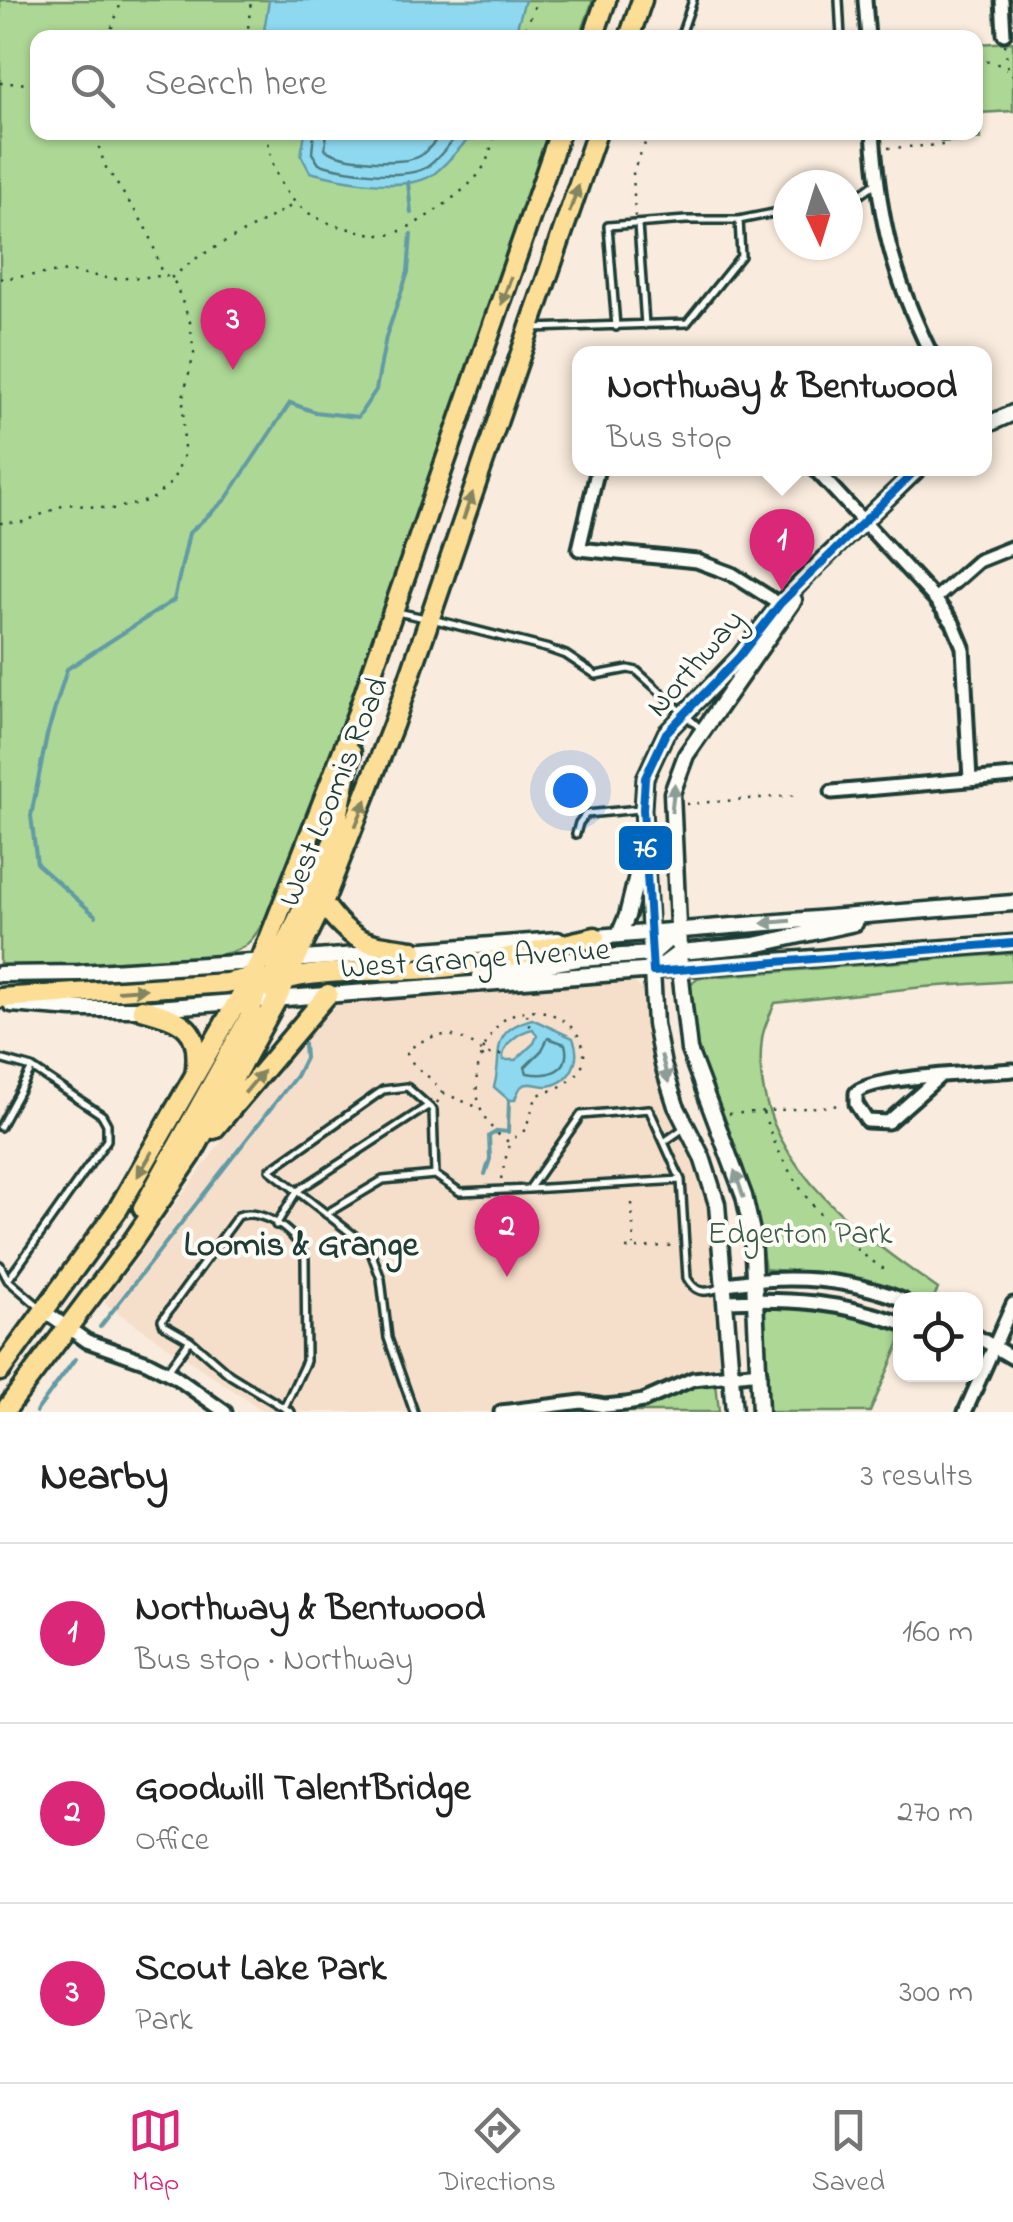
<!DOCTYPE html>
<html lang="en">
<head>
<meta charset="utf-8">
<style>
  body { margin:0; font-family:"Indie Flower",sans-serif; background:#f2f2f2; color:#222 }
  .controls { position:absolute; right:30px; bottom:30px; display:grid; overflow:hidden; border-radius:20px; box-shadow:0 2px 8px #0004 }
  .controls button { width:90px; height:90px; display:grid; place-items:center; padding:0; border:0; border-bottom:2px solid #e0e0e0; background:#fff; color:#222; font:50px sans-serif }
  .compass { position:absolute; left:773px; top:170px; width:90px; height:90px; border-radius:50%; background:#fff; box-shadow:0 2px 8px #0004; rotate:176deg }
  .you { position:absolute; left:570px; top:790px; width:35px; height:35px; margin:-25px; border:8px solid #fff; border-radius:50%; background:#1a73e8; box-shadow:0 0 0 15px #1a73e833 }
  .badge { display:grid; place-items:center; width:65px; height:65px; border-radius:50%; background:#db2777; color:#fff; font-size:32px; font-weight:700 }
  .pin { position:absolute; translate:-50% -82px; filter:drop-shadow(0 2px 5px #0008) }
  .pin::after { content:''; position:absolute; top:52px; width:35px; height:30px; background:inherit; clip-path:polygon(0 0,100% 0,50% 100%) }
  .popup { position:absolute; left:572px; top:346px; width:420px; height:130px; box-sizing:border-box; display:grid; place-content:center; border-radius:20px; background:#fff; filter:drop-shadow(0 2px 8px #0005); font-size:32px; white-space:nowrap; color:#767676 }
  .popup b { font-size:38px; color:#222 }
  .popup::after { content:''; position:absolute; left:50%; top:100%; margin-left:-20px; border:20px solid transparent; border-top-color:#fff }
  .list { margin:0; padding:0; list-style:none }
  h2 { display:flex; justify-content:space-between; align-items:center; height:130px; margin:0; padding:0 40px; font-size:42px }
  h2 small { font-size:32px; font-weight:400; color:#767676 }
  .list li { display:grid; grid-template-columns:65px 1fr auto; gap:30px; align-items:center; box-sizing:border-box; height:180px; padding:0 40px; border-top:2px solid #e0e0e0 }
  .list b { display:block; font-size:38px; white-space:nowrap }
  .list p { margin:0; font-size:32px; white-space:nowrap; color:#767676 }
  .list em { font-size:32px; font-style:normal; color:#767676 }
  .icon { flex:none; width:55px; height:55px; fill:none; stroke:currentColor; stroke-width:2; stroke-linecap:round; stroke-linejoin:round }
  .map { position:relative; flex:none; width:1013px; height:1412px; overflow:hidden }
  .search { position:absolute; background:#fff; box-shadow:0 2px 8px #0004; left:30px; right:30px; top:30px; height:110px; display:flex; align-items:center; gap:25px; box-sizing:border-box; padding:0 35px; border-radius:20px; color:#767676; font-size:38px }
  .sheet { height:670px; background:#fff }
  nav { display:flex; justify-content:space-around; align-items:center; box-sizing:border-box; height:140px; border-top:2px solid #e0e0e0; background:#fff; font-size:28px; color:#767676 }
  nav a { display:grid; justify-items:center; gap:5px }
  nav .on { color:#db2777 }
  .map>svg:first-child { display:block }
  .built { fill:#f6dfca }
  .green { fill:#acd794; stroke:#668a64; stroke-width:2.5 }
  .water { fill:#8fd9f0; stroke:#629ba5; stroke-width:2.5; fill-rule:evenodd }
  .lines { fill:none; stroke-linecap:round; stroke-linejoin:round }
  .shore { stroke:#4c7b7f; stroke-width:2.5 }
  .stream { stroke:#629ba5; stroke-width:4 }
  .service-casing { stroke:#1f3d34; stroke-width:12 }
  .minor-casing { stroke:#1f3d34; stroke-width:19 }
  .tertiary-casing { stroke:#1f3d34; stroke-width:21 }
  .primary-casing { stroke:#1f3d34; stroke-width:25 }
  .path { stroke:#1f3d34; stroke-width:2.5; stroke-dasharray:2.5 8; stroke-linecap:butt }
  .service { stroke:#fdfcf7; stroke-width:5 }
  .minor { stroke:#fdfcf7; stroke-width:11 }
  .tertiary { stroke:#fdfcf7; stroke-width:14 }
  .primary { stroke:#fdde96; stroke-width:18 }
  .bus-1-casing { stroke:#fdfcf7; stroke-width:15 }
  .bus-1 { stroke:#0065bd; stroke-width:8 }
  .oneway { fill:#838560 }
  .oneway2 { fill:#8e9c96 }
  .labels { text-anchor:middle; stroke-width:8; stroke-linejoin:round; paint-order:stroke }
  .street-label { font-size:32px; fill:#1f3d34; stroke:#fdfcf7 }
  .park-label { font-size:32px; fill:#3b5c47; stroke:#fdfcf7 }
  .neighbourhood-label { font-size:35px; font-weight:bold; fill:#1f3d34; stroke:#fdfcf7 }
  .line-badge { stroke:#fdfcf7; stroke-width:4 }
  .badge-label { font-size:28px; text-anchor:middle; font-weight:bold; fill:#fff }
</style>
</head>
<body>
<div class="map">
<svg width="1013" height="1412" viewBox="0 0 1013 1412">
  <rect width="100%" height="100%" fill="#f9ebdd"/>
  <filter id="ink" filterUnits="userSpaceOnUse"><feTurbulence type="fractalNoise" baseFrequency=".01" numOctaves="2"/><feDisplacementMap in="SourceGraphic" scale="20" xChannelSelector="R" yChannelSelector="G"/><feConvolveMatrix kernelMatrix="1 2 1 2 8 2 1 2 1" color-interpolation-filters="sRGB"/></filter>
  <g filter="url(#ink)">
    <!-- built -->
    <path class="built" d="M632,981L644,991L651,1038L673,1115L700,1174L714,1231L723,1380L686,1387L647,1408L629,1412H265L104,1303L281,1059L331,1003Z"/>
    <!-- green -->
    <path class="green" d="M0,0H593L580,37L38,38V132L548,133C471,353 399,577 315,795C301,831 273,922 246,945C218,968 45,967 0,968Z
      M1013,42V111L979,113L980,139L941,142L940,133L976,132V44Z
      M1013,953V981L924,987L775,1003C770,1015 763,1028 762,1039C747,1155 856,1231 938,1289L933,1299H920L882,1285L829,1275L765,1269L754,1204L743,1166L713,1096L696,1042L689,987L697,978Z
      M776,1305L862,1316L900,1330V1342L870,1412H767L765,1313L768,1307Z
      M716,1382L719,1412H629L647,1408L686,1387Z"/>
    <!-- water -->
    <path class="water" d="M269,0H525L514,37H263Z
      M305,133V132L474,133C461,146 449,162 435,173C408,194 340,180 310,172L301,155Z
      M532,1019L573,1038C582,1059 571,1084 546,1086C539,1086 528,1081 522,1086C520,1087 515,1098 515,1100H509L494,1087C504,1052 487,1032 532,1019ZM533,1029L537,1036L534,1043L516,1060H503C502,1045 518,1032 533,1029Z"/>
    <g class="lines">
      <!-- shore -->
      <path class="shore" d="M314,132L312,153L319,164C344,171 403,181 427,167C439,159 450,143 460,132
        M327,132L325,149C338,161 403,166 420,156C428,151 436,140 443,132
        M548,1038L565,1044C572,1071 549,1077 527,1073L525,1067L542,1050Z"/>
      <!-- stream -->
      <path class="stream" d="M408,182L411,213
        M96,916L37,864L31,816L47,735L67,669L174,600L189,533L226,499L290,403L315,412L358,417L376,390L386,337L408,272L411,234
        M485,1174L490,1159L489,1136L498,1131L508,1132L509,1100
        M100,1327L296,1076L305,1058L304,1044
        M36,1412L75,1359"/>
      <!-- service casing -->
      <g class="service-casing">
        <path id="service" d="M839,0L841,38
          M680,38L693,0
          M848,203L876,183
          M638,224L645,325
          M616,327L608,226L686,220H739
          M532,328L687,323L741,256L739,220L788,210
          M397,612L425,618
          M436,620L549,649L566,655L596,675L628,669L637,671L701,729
          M576,834L579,823L586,814L640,809
          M0,1059L32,1068L102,1115L107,1124V1140L8,1280
          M0,1127L32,1068
          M664,1142L684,1128
          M529,1189L681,1180
          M326,1214L383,1180L435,1175
          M276,1225L297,1191L428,1106
          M0,1265L8,1280L42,1309
          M190,1340L164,1325L162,1320L238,1216C261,1206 302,1235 305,1259L306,1361L284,1408
          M168,1370L190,1340L230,1375L291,1412
          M414,1412L388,1338L381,1279L369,1247L270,1170L383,1090L407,1087L433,1110L435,1175L460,1192L529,1189L581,1115L649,1109L681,1180L687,1278C695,1292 704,1294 719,1288"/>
      </g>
      <!-- minor casing -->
      <g class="minor-casing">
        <path id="minor" d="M865,0L868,38
          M1002,0L1004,34
          M873,132C879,220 892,274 931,354
          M598,468L579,549L697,561L732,574L784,607
          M814,468L935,599L953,623L963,647L970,780
          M935,599L978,561L1013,547
          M832,792L1013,776
          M939,1077L888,1122L867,1121L856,1104V1093C870,1076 985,1073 1013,1070
          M726,1284C786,1275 846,1277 903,1300
          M727,1301C791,1298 840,1302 900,1323
          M44,1311L87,1341L147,1362L174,1376L225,1412
          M976,1336L1013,1358
          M501,1412L582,1402L605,1406L626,1404L643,1401L693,1379L760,1372
          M965,1412L1013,1304"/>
      </g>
      <!-- tertiary casing -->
      <g class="tertiary-casing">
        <path id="tertiary" d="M984,426L1013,413
          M619,935L627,916L641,859
          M584,938L1013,903
          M290,960L558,940
          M653,972L680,952L755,945L855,923
          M0,974L79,973L269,961
          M480,976L578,959L652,954L678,931
          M11,1004L73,1009H142L1013,943
          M734,1412L717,1204L702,1157L676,1106L663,1065L655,1024L643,809L645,778L666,733L739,657L780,604L820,563L919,468
          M760,1412L752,1232L744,1196L689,1050L680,970L672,793L686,755L794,600"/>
      </g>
      <!-- primary casing -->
      <g class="primary-casing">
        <path id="primary" d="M593,38L606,0
          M629,38L642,0
          M323,903C351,943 366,944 413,950
          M272,990L271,983L279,960L333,842L351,752
          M0,998L226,983L258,976
          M244,998C295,962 381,975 442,968C493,963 545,948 595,937
          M142,1009C182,1020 203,1027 195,1075
          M214,1129L328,994
          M143,1208L249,1018L259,983
          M0,1371L118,1209L260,962L358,712L560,132
          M4,1412L132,1242L191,1156L277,999L323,903L393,725L597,132"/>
      </g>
      <!-- path -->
      <path class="path" d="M108,38L122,0
        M247,38L251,0
        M522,38L537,0
        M1005,44L1008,70L1013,75
        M976,64C988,59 996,62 1006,69
        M0,83L38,84
        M267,132C272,187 297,218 350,229C362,231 376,236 388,235C409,232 465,192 478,175C488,163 491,148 495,132
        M888,148L943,145L947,132
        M635,217L633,171L650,132
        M171,278L198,257L293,205
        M0,279L69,271L112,279L162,276
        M0,523L23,522L67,504L113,509L151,500L172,482L184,455L183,397L194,354L190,322L175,283L161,271L149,232L105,166L94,132
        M686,804L798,795
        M527,1014L530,1031
        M483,1048L487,1052L482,1057L478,1053Z
        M488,1054L506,1055
        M481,1056C470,1089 479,1125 509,1142L525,1130L537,1095C653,1066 523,952 484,1048
        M443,1093L477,1107
        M437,1103L442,1093C434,1077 416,1071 407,1055L408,1050C434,1031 454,1030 480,1049
        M763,1112C786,1181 826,1232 887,1271
        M729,1114L844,1105
        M501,1179L509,1144
        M632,1203L634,1246
        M626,1249L676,1245"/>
      <!-- service -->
      <use href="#service" class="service"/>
      <!-- minor -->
      <use href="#minor" class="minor"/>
      <!-- tertiary -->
      <use href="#tertiary" class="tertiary"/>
      <!-- primary -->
      <use href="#primary" class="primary"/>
      <!-- bus-1 casing -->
      <g class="bus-1-casing">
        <path id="bus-1" d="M918,468L780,604L739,657L666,733L645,778L643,809L653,972L1013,943"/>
      </g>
      <!-- bus-1 -->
      <use href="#bus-1" class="bus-1"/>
    </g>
    <!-- one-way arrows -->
    <defs><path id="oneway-solid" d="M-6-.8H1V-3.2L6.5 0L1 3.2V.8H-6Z" transform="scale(2.5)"/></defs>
    <g class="oneway">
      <use href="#oneway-solid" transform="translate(574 199) rotate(-71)"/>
      <use href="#oneway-solid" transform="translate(506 291) rotate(109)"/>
      <use href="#oneway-solid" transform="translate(468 506) rotate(-71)"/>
      <use href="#oneway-solid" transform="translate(361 813) rotate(-68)"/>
      <use href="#oneway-solid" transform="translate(132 990) rotate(-4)"/>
      <use href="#oneway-solid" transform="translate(254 1082) rotate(-50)"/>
      <use href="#oneway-solid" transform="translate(145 1164) rotate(121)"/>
    </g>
    <g class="oneway2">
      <use href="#oneway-solid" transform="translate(673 798) rotate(-84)"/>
      <use href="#oneway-solid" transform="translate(776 922) rotate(175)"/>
      <use href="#oneway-solid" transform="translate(665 1069) rotate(75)"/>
      <use href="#oneway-solid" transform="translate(739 1184) rotate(-109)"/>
    </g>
  </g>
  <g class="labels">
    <!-- street labels -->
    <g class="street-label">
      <text transform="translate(694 662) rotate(-49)" y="11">Northway</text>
      <text transform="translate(332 791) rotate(-68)" y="11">West Loomis Road</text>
      <text transform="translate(475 957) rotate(-4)" y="11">West Grange Avenue</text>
    </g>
    <!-- park labels -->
    <g class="park-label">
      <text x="800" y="1243">Edgerton Park</text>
    </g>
    <!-- neighbourhood labels -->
    <g class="neighbourhood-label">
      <text x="301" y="1255">Loomis &amp; Grange</text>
    </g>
  </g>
  <rect class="line-badge" x="617" y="824" width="57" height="48" rx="10" fill="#0065bd"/>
  <g class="badge-label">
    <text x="645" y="857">76</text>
  </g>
</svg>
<div class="controls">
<button><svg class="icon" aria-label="locate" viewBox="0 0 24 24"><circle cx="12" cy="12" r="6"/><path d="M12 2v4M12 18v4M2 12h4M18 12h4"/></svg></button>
</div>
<svg class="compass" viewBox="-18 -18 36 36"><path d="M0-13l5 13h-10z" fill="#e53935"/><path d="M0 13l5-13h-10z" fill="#767676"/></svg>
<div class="you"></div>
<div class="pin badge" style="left:782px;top:591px">1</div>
<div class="popup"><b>Northway &amp; Bentwood</b>Bus stop</div>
<div class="pin badge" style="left:507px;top:1277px">2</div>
<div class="pin badge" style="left:233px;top:370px">3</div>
<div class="search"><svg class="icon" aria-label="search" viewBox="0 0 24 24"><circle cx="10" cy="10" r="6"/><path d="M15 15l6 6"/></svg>Search here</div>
</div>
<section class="sheet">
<h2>Nearby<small>3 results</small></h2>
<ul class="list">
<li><span class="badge">1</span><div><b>Northway &amp; Bentwood</b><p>Bus stop · Northway</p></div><em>160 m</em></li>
<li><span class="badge">2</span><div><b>Goodwill TalentBridge</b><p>Office</p></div><em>270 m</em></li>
<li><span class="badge">3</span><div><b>Scout Lake Park</b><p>Park</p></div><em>300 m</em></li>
</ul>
</section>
<nav>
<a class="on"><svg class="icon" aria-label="map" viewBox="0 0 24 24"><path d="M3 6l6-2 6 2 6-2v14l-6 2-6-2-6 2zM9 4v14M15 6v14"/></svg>Map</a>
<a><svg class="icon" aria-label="directions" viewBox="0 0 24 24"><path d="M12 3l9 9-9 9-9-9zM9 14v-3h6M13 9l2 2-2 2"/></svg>Directions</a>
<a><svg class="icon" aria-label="saved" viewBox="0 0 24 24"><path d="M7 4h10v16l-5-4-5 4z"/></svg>Saved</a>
</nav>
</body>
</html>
